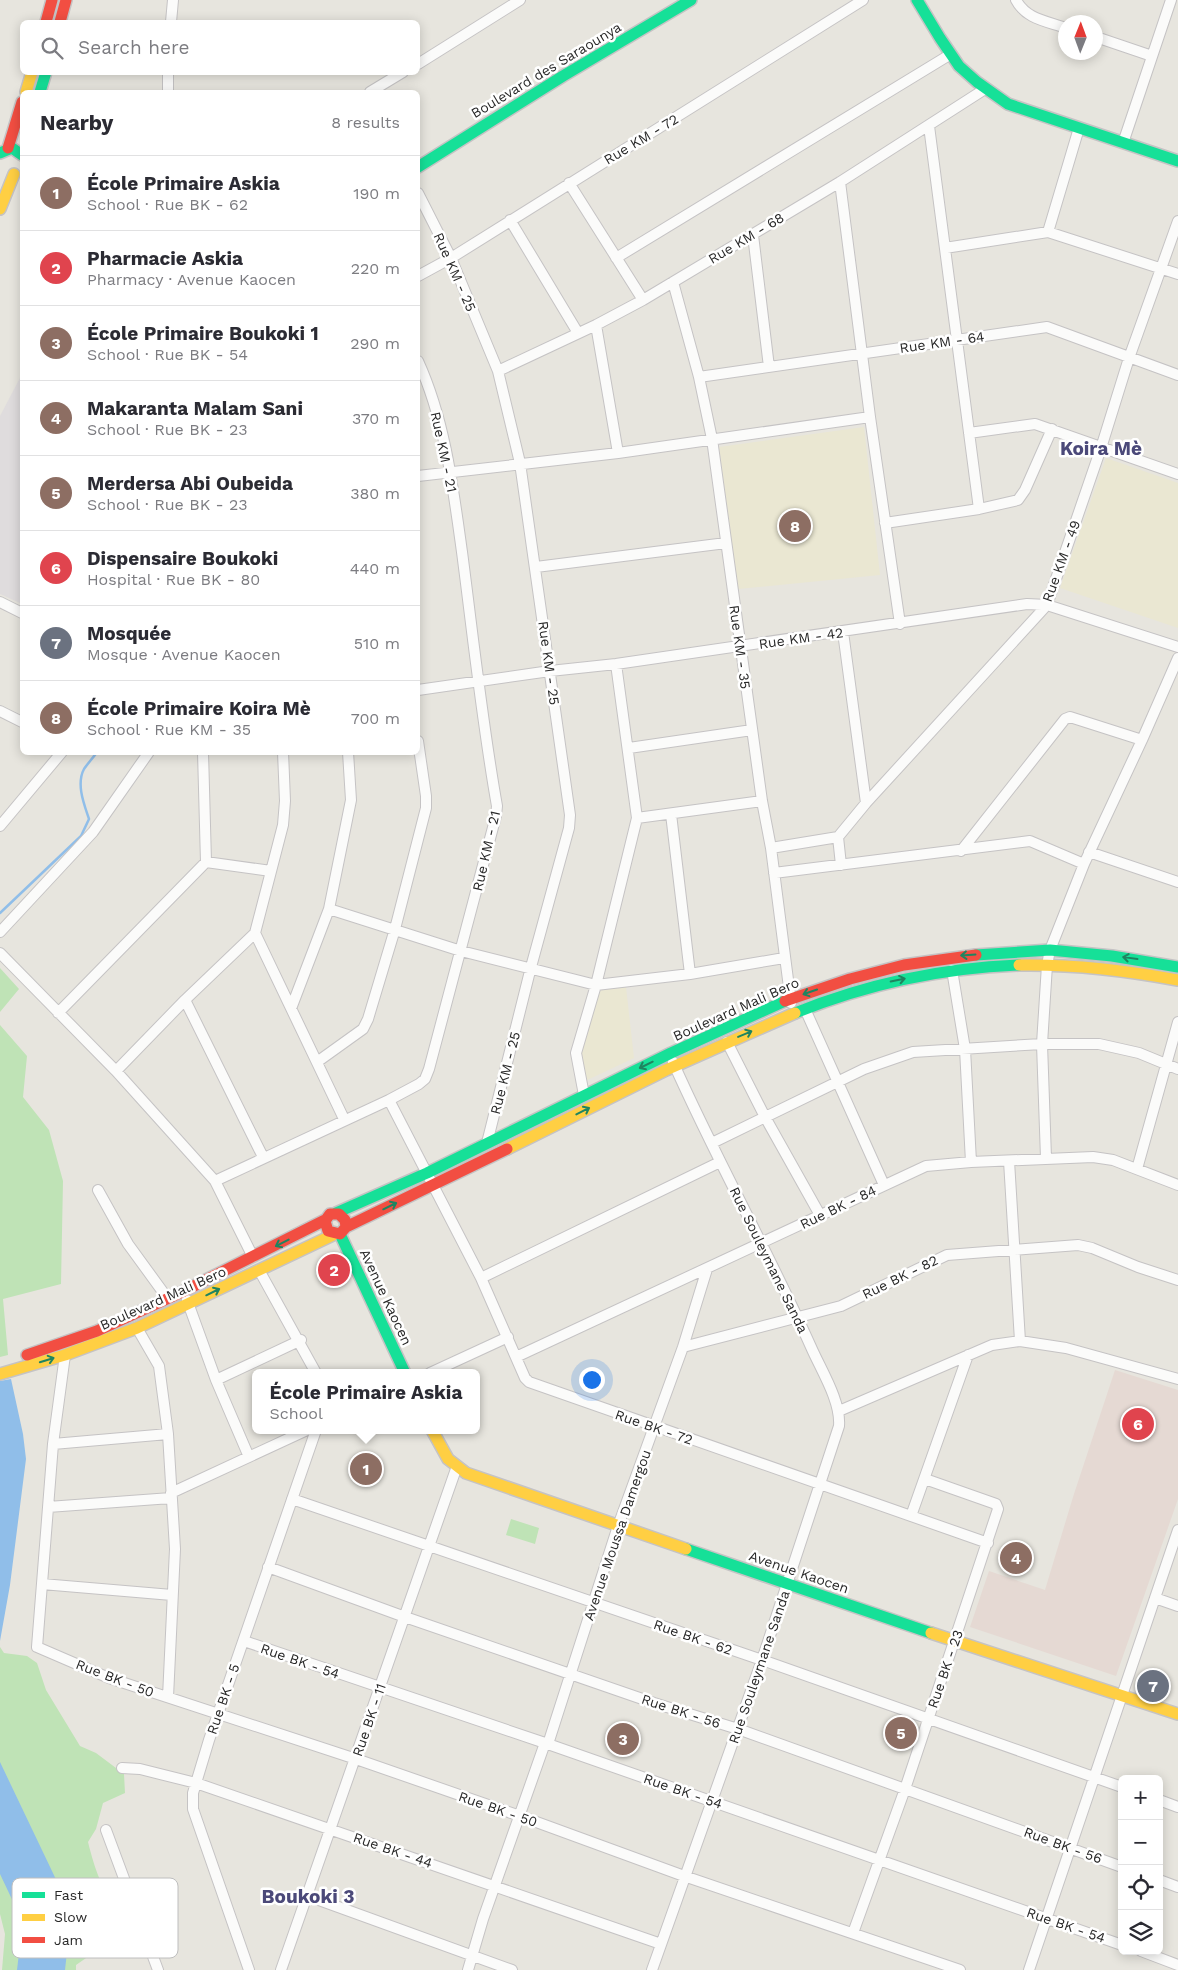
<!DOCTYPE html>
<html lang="en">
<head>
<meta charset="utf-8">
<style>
  body { margin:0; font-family:"Work Sans",sans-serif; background:#f7f7f7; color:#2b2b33 }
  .controls { position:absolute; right:15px; bottom:15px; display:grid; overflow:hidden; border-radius:8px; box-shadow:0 2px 12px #0003 }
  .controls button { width:45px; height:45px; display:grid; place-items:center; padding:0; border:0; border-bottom:1px solid #e1e1e2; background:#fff; color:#2b2b33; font:25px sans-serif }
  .compass { position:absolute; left:1058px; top:15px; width:45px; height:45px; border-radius:50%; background:#fff; box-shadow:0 2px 12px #0003; rotate:1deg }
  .you { position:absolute; left:591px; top:1379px; width:18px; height:18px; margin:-12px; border:4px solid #fff; border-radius:50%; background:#1a73e8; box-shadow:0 0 0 8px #1a73e833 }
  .badge { display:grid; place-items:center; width:32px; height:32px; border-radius:50%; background:#6b6a68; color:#fff; font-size:16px; font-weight:700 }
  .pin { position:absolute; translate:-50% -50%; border:2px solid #fff; box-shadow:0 1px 5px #0006 }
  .popup { position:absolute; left:252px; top:1369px; width:228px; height:65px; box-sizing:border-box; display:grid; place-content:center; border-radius:8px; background:#fff; filter:drop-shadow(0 1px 4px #0005); font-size:16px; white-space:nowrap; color:#7c7c81 }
  .popup b { font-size:19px; color:#2b2b33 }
  .popup::after { content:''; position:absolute; left:50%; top:100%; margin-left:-10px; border:10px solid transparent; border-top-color:#fff }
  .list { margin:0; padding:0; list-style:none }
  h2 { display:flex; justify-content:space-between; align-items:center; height:65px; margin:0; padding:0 20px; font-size:21px }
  h2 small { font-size:16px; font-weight:400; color:#7c7c81 }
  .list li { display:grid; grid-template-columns:32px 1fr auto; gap:15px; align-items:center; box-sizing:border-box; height:75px; padding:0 20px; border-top:1px solid #e1e1e2 }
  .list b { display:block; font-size:19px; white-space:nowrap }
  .list p { margin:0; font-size:16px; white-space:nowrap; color:#7c7c81 }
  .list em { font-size:16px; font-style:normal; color:#7c7c81 }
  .icon { flex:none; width:28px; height:28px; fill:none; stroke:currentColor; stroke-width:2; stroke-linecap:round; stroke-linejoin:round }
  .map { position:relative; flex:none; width:1178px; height:1970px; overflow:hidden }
  .search { position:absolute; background:#fff; box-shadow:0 2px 12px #0003; left:20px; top:20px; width:400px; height:55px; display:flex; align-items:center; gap:12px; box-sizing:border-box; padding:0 18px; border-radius:8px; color:#7c7c81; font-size:19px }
  .panel { position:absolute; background:#fff; box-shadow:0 2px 12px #0003; left:20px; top:90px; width:400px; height:665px; border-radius:8px }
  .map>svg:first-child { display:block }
  .industrial { fill:#dfdcdd }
  .education { fill:#eae7d2 }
  .medical { fill:#e5d9d3 }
  .green { fill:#bfe3b6 }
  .water { fill:#90bee9 }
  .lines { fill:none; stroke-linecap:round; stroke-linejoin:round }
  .stream { stroke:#90bee9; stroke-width:2.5 }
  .street-casing { stroke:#c5c3c4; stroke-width:12 }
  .fast-casing { stroke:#c5c3c4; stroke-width:14 }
  .slow-casing { stroke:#c5c3c4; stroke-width:14 }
  .jam-casing { stroke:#c5c3c4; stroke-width:14 }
  .street { stroke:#fbfbfa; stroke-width:10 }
  .fast { stroke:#16e098; stroke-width:11 }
  .slow { stroke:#ffcf43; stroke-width:11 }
  .jam { stroke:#f24e42; stroke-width:11 }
  .oneway { stroke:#1f8460 }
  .labels { text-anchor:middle; stroke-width:5; stroke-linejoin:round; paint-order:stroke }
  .street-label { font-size:14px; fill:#282828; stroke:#fff }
  .district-label { font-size:19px; font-weight:bold; fill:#4b4979; stroke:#fff }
  .key { fill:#fff; stroke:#bebebe; stroke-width:1 }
  .key-label { font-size:14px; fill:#282828 }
</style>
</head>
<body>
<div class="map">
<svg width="1178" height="1970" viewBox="0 0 1178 1970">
  <rect width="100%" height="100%" fill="#e7e5de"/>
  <!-- industrial -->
  <path class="industrial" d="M22,374V604L0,594V416Z"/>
  <!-- education -->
  <path class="education" d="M864,427L880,575L738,589L719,447Z
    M1106,458L1178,483V628L1060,588Z
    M626,987L634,1058L583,1082L577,1056L595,991Z"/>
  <!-- medical -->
  <path class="medical" d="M1115,1370L1178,1390V1499L1116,1676L970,1627L989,1571L1045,1590L1073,1497Z"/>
  <!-- green -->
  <path class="green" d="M0,968L19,989L0,1012Z
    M0,1025L27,1056L23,1097L49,1130L63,1181L61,1284L3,1299L8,1355L0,1357Z
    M511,1519L539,1528L535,1544L506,1535Z
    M0,1647L4,1653L27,1656L37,1663L46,1690L80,1746L96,1753L124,1774L125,1793L103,1803L96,1829L88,1842C95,1870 101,1888 119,1911L105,1924L102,1947L76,1965V1970H2L5,1934L0,1914Z"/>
  <!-- water -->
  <path class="water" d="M11,1379L23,1434L26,1459L10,1585L0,1641V1381Z
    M0,1762L62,1892L70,1925L65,1970H17L22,1928L17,1910L0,1874Z"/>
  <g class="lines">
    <!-- stream -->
    <path class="stream" d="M0,913L81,836L89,819C84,804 76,784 84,769C88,763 93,758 97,752"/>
    <!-- street casing -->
    <g class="street-casing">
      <path id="street" d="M1016,0C1026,19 1046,21 1066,28
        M171,22L173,0
        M1096,37L1152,56
        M418,64L520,0
        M168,72V92
        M370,92L403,72
        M929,126L979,509
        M1123,143L1171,0
        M840,182L870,417L900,624
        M569,183L643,300
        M418,193L451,258L498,371L520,463L570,815L569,828L531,967L487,1143
        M510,220L578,333
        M1048,232L1079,128
        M753,235L769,367
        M945,248L1048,232L1178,274
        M616,258L951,54
        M418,276L451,258L863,0
        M673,282L699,377L712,439L762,801L771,848L791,1003
        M596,325L618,453
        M498,371L596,325L643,300L840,182L985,89
        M699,377L1047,327L1178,375
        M969,433L1035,424L1178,474
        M418,476L618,453L870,417
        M885,523L979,509L1018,500L1025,490L1052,429
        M536,567L726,543
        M0,602L22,613
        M843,632L866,803
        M418,690L550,671L616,664L1027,604L1047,605L1178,647
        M0,711L22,722
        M629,748L752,730
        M671,814L690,974
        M637,818L762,801
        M0,826L62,752
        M771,848L838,837
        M961,851L1065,719L1070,717L1142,740
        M1089,852L1178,882
        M206,862L271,871
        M841,865L838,837L866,803L1047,605L1101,448L1129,358L1178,221
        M774,873L1030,841L1084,864
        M329,909L461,951L596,985L690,974L784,958
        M0,932L93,832L149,752
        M255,933L344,1119
        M0,953L116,1071L215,1181L253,1257
        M952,970L965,1049L971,1162
        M185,1000L263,1157
        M292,1006L329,909L351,800L348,752
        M805,1009L884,1185
        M58,1013L206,862L203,752
        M727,1042L765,1117L820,1215
        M317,1062L363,1029L368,1019L395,929L426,808V796L418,741
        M116,1071L185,1000L255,933L283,825L285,801L283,752
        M584,1095L576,1053L596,985L637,818L616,664
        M389,1100L481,1278L525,1378L529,1382L988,1543
        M712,1143L864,1069L913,1052L1042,1044H1099L1139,1053L1178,1069
        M1046,1158L1042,1044L1047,965L1050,950L1084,864L1142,740L1178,658
        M1009,1161L1020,1341
        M1137,1169L1178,1022
        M215,1181L389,1100L419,1084L425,1079L429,1069L496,816L497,806C482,722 473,636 462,552C453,487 445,420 418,361
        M98,1190L128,1244L168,1299
        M259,1270L316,1373
        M481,1278L720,1162
        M187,1300L216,1380L249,1457
        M137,1328L159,1366L168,1434L175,1549L168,1697
        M683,1347L841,1306L947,1255L1078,1245L1092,1248L1138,1267L1178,1280
        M65,1355L53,1444L37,1647L109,1678L356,1759L520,1816L684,1876L960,1970
        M516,1357L926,1166L971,1162L1093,1157L1113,1160L1178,1185
        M430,1373L508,1337
        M216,1380L301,1340
        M839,1411L992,1345L1020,1341L1066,1348L1178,1379
        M53,1444L168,1434
        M171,1493L307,1430
        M292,1499L762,1660L1122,1787
        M48,1507L171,1498
        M911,1516L968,1355
        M268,1567L405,1617L654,1703L738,1729L1122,1867
        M42,1584L172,1595
        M1155,1598L1178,1606
        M244,1641L545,1743L1122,1945
        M548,1744L618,1526L683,1347L707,1269
        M122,1768L140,1769L196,1783L661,1944
        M1159,1800L1178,1807
        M106,1830L158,1970
        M1159,1880L1178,1887
        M308,1896L512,1970
        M853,1933L905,1789L998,1509L996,1504L925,1479
        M1141,1951L1178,1965
        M249,1970L193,1809V1793L209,1740L316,1430
        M281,1970L456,1469
        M468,1970L483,1919L545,1743
        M652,1970L762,1660L839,1426C841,1401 821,1370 811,1347C768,1251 716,1159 673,1062
        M1029,1970L1178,1530"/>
    </g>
    <!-- fast casing -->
    <g class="fast-casing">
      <path id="fast" d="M917,0L940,38L959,66L977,82L1008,104L1178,161
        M40,92L46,72
        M0,153L12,148L22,155
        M418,167L563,76L691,0
        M976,955L1050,950L1112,956L1178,967
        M795,1013C867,984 941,968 1019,965
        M336,1213L427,1173L671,1053L785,1001
        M340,1234L405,1373
        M686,1549L931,1633"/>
    </g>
    <!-- slow casing -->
    <g class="slow-casing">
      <path id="slow" d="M26,92L32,72
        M0,209L14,174
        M1019,965C1073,964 1125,970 1178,980
        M507,1149L666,1070L795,1013
        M0,1374L65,1355L137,1328L333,1235
        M432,1430L448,1459L466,1473L686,1549
        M931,1633L1178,1714"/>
    </g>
    <!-- jam casing -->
    <g class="jam-casing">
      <path id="jam" d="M46,22L52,0
        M60,22L66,0
        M8,148L22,102
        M785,1001L850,979L904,965L976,955
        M346,1227L345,1220L339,1214H330L325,1221L328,1231L340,1234L346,1227L507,1149
        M27,1355L97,1331L182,1292L325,1220"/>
    </g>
    <!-- street -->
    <use href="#street" class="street"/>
    <!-- fast -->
    <use href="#fast" class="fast"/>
    <!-- slow -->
    <use href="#slow" class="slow"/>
    <!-- jam -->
    <use href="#jam" class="jam"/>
  </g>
  <!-- one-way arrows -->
  <defs><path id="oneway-shaft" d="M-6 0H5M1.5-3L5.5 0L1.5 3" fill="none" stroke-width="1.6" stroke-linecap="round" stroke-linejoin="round" transform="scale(1.25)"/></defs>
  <g class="oneway">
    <use href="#oneway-shaft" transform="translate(968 955) rotate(176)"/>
    <use href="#oneway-shaft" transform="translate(1130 958) rotate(-172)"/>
    <use href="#oneway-shaft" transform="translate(898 980) rotate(-12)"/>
    <use href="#oneway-shaft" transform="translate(810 992) rotate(161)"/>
    <use href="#oneway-shaft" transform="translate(745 1034) rotate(-23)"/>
    <use href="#oneway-shaft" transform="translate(646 1065) rotate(154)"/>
    <use href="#oneway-shaft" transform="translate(583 1111) rotate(-27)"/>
    <use href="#oneway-shaft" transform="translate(390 1206) rotate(-26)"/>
    <use href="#oneway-shaft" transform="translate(282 1243) rotate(153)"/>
    <use href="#oneway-shaft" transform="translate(213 1292) rotate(-26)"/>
    <use href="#oneway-shaft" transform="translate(47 1360) rotate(-17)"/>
  </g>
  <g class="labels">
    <!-- street labels -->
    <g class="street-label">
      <text transform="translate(546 70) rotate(-31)" y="5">Boulevard des Saraounya</text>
      <text transform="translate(641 139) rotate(-31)" y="5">Rue KM - 72</text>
      <text transform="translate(746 238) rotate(-31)" y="5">Rue KM - 68</text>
      <text transform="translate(455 272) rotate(66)" y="5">Rue KM - 25</text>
      <text transform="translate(942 342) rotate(-8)" y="5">Rue KM - 64</text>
      <text transform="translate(444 452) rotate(78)" y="5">Rue KM - 21</text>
      <text transform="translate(1061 561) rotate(-70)" y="5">Rue KM - 49</text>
      <text transform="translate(801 638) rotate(-8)" y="5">Rue KM - 42</text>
      <text transform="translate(740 647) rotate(82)" y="5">Rue KM - 35</text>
      <text transform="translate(549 663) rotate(82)" y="5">Rue KM - 25</text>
      <text transform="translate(486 851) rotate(-77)" y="5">Rue KM - 21</text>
      <text transform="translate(736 1009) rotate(-24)" y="5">Boulevard Mali Bero</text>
      <text transform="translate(505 1073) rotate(-76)" y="5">Rue KM - 25</text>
      <text transform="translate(838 1207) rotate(-26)" y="5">Rue BK - 84</text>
      <text transform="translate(769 1260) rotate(64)" y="5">Rue Souleymane Sanda</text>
      <text transform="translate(900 1277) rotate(-26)" y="5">Rue BK - 82</text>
      <text transform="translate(386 1297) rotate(65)" y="5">Avenue Kaocen</text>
      <text transform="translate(163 1298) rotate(-24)" y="5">Boulevard Mali Bero</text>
      <text transform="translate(654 1427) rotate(19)" y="5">Rue BK - 72</text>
      <text transform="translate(617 1535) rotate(-71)" y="5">Avenue Moussa Damergou</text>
      <text transform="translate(799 1572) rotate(19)" y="5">Avenue Kaocen</text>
      <text transform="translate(693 1637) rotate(19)" y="5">Rue BK - 62</text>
      <text transform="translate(300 1661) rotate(19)" y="5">Rue BK - 54</text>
      <text transform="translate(759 1667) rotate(-71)" y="5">Rue Souleymane Sanda</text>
      <text transform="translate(945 1669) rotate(-71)" y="5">Rue BK - 23</text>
      <text transform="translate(115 1678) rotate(21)" y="5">Rue BK - 50</text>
      <text transform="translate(223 1699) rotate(-71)" y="5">Rue BK - 5</text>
      <text transform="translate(681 1711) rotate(18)" y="5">Rue BK - 56</text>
      <text transform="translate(369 1720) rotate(-71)" y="5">Rue BK - 11</text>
      <text transform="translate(683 1791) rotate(19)" y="5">Rue BK - 54</text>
      <text transform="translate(498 1809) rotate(19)" y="5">Rue BK - 50</text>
      <text transform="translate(1063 1845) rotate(20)" y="5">Rue BK - 56</text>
      <text transform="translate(393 1850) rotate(19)" y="5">Rue BK - 44</text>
      <text transform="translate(1066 1925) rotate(19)" y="5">Rue BK - 54</text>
    </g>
    <!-- district labels -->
    <g class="district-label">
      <text x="1101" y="455">Koira Mè</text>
      <text x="308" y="1903">Boukoki 3</text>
    </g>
  </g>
  <!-- legend -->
  <rect x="12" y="1878" width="166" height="80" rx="8" class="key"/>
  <rect x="22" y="1892" width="23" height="6" fill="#16e098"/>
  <rect x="22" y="1914" width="23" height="7" fill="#ffcf43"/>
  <rect x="22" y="1937" width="23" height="6" fill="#f24e42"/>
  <g class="key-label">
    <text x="54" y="1900">Fast</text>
    <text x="54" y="1922">Slow</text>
    <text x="54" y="1945">Jam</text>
  </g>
</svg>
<div class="controls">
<button>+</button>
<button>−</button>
<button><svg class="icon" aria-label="locate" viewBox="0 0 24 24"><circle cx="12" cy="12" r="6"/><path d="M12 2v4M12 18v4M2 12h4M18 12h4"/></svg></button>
<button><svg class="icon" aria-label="layers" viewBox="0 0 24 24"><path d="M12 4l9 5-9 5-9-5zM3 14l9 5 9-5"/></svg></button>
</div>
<svg class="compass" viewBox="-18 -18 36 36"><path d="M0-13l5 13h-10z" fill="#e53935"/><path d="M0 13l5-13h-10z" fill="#7c7c81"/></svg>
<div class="you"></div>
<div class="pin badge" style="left:366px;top:1469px;background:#8d6e63">1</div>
<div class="popup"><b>École Primaire Askia</b>School</div>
<div class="pin badge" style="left:334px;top:1270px;background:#e0444e">2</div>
<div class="pin badge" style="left:623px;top:1739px;background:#8d6e63">3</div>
<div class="pin badge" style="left:1016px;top:1558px;background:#8d6e63">4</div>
<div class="pin badge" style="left:901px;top:1733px;background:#8d6e63">5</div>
<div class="pin badge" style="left:1138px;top:1424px;background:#e0444e">6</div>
<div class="pin badge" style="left:1153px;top:1686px;background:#6b7280">7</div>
<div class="pin badge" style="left:795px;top:526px;background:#8d6e63">8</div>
<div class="search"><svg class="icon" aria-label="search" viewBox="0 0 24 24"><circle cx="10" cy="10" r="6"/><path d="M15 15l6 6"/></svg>Search here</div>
<section class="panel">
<h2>Nearby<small>8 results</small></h2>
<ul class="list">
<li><span class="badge" style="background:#8d6e63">1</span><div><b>École Primaire Askia</b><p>School · Rue BK - 62</p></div><em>190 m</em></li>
<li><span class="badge" style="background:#e0444e">2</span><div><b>Pharmacie Askia</b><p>Pharmacy · Avenue Kaocen</p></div><em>220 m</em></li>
<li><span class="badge" style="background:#8d6e63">3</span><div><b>École Primaire Boukoki 1</b><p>School · Rue BK - 54</p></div><em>290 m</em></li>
<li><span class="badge" style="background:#8d6e63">4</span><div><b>Makaranta Malam Sani</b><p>School · Rue BK - 23</p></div><em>370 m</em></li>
<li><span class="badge" style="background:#8d6e63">5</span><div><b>Merdersa Abi Oubeida</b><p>School · Rue BK - 23</p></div><em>380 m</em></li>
<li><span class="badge" style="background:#e0444e">6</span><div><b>Dispensaire Boukoki</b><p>Hospital · Rue BK - 80</p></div><em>440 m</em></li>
<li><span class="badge" style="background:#6b7280">7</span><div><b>Mosquée</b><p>Mosque · Avenue Kaocen</p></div><em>510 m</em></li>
<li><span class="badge" style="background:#8d6e63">8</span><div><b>École Primaire Koira Mè</b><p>School · Rue KM - 35</p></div><em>700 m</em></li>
</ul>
</section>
</div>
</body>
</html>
